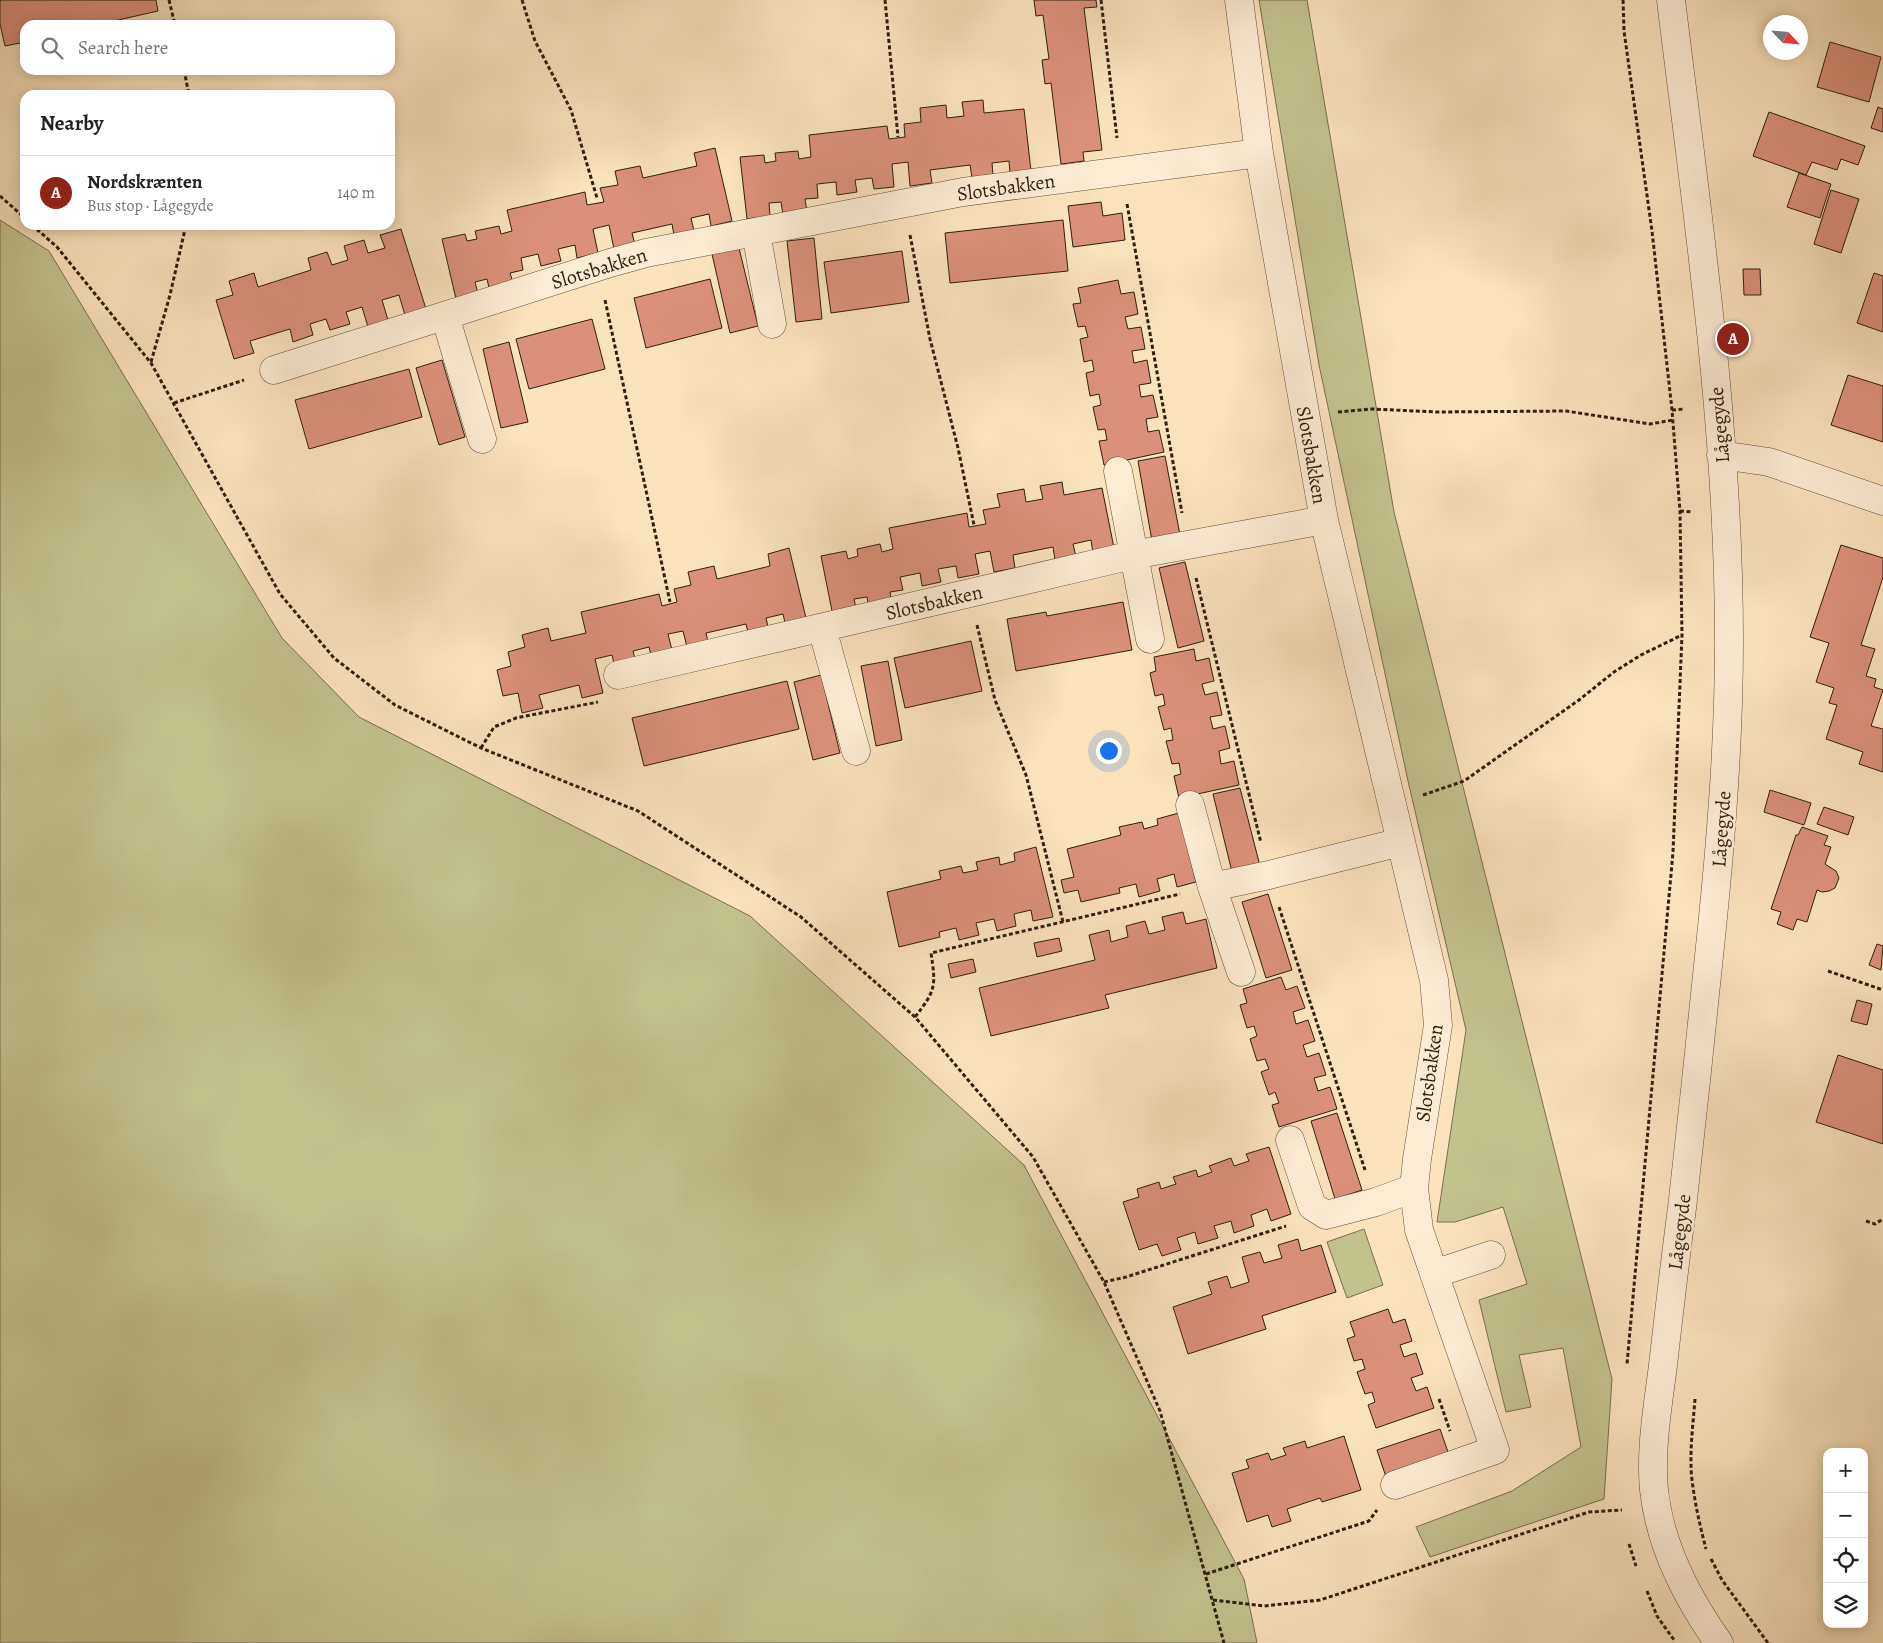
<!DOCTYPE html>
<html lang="en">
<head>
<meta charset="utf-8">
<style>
  body { margin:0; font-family:Alegreya,serif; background:#f6f6f6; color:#222 }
  .controls { position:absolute; right:15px; bottom:15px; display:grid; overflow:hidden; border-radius:10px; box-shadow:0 2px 12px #0003 }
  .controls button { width:45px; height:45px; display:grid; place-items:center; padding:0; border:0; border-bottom:1px solid #e0e0e0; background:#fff; color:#222; font:25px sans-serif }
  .compass { position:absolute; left:1763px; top:15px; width:45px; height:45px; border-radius:50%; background:#fff; box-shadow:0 2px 12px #0003; rotate:116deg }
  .you { position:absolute; left:1108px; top:750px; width:18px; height:18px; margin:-12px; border:4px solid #fff; border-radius:50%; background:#1a73e8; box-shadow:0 0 0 8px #1a73e833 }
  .badge { display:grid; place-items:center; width:32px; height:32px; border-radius:50%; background:#8f2418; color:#fff; font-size:16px; font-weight:700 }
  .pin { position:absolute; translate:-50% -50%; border:2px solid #fff; box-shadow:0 1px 5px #0006 }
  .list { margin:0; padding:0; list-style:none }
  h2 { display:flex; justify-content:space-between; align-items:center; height:65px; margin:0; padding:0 20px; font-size:21px }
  h2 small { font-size:16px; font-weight:400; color:#767676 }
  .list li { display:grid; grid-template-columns:32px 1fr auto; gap:15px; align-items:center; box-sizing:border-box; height:75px; padding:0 20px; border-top:1px solid #e0e0e0 }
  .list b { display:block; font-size:19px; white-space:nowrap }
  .list p { margin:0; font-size:16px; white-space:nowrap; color:#767676 }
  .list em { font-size:16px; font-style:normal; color:#767676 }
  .icon { flex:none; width:28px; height:28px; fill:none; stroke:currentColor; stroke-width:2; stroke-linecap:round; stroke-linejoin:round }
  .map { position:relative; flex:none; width:1883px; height:1643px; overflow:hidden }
  .search { position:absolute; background:#fff; box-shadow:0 2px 12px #0003; left:20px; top:20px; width:375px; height:55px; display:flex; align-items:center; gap:12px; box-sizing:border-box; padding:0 18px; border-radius:15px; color:#767676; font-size:19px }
  .panel { position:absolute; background:#fff; box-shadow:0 2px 12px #0003; left:20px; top:90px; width:375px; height:140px; border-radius:15px }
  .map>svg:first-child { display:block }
  .green { fill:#c2c28d; stroke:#79704e }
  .building { fill:#db9179; stroke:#301e10 }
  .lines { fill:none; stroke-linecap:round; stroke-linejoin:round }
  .minor-casing { stroke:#624f3b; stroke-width:29 }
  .path { stroke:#301e10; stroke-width:3; stroke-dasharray:4 2.5; stroke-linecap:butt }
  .minor { stroke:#fcecd3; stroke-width:28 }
  .labels { text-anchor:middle; stroke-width:5; stroke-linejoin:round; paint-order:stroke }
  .street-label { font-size:20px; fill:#301e10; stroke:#fcecd3 }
</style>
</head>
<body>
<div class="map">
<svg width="1883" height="1643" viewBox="0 0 1883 1643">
  <rect width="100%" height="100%" fill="#fae2bb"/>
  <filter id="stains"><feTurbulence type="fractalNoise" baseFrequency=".004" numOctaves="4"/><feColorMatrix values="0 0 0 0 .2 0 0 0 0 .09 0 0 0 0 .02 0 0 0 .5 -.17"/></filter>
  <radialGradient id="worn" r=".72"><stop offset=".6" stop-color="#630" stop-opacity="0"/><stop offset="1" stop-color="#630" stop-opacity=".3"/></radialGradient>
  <!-- green -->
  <path class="green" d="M1259,0H1307L1394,512L1612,1379L1604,1499L1430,1557L1416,1527L1512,1491L1581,1447L1563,1348L1519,1355L1531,1407L1506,1412L1479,1300L1527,1284L1503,1207L1455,1222H1437L1466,1030L1408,781L1319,365Z
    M0,220L49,251L282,638L359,717L750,916L1024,1165L1244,1579L1257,1643H0Z
    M1364,1229L1383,1285L1347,1298L1327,1242Z"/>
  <!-- building -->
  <path class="building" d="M0,0H156L158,11L96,25H25V42L5,46L0,24Z
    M1034,0H1096L1097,7L1084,8L1102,150L1083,152L1084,161L1061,164L1051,83L1045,84L1042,60L1049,59L1043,15L1036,16Z
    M1830,42L1881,57L1869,102L1817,87Z
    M983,100L984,113L1024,109L1031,171L1010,173L1009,161L992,163L993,175L972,178L970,165L930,170L932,183L910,186L908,162L892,164L894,187L874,189L872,178L855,180L857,192L837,195L836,182L817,184L818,198L805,199L807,212L783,215L781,202L769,203L770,216L747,219L740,157L764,155L765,163L776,161L775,153L798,151L799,159L811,157L809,135L887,126L889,139L905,137L904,124L921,122L920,108L946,105L947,118L964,116L962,102Z
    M1878,107L1883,109V132L1871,128Z
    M1769,112L1865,146L1858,165L1841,159L1837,170L1812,162L1806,175L1753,156Z
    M715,148L732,221L711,226L709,214L691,218L694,231L674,235L672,224L632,233L635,245L614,249L609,225L593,229L598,253L577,258L575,245L558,249L561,261L541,266L538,254L521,258L523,270L510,273L514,286L490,292L487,279L475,282L478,294L456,299L442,239L465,234L467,241L477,239L475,231L499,226L501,234L512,231L507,210L585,192L587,205L604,202L600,188L618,185L615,171L640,166L643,178L697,166L694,153Z
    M1799,173L1831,184L1820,218L1787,207Z
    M1831,190L1859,199L1841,253L1814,244Z
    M1101,202L1103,216L1122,213L1125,240L1073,247L1068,206Z
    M1063,220L1068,271L950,283L945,233Z
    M401,229L426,309L405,315L399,295L382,300L388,320L368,327L362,307L346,312L350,324L330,330L326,319L310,324L313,335L293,342L290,329L250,341L254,353L234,359L216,300L233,295L229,281L254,273L258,287L311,270L308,258L327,252L332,265L348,260L344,246L364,240L368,253L385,248L380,235Z
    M814,238L822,319L796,322L787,241Z
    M739,248L758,326L730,333L712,254Z
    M902,251L909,302L831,313L824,262Z
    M1743,269H1760L1761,295H1744Z
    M1874,273L1883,276V332L1857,323Z
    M710,279L722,328L646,348L634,298Z
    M1118,280L1121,294L1134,292L1138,314L1125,317L1128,329L1141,327L1145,349L1132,351L1134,363L1147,360L1151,383L1139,385L1141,397L1153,395L1158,417L1146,419L1148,432L1159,430L1164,452L1104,465L1099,441L1107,440L1105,429L1098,430L1093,407L1101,405L1099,394L1090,396L1086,373L1094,371L1092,360L1084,362L1080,339L1088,337L1085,326L1078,327L1073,304L1081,303L1078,288Z
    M592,319L605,369L529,389L516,339Z
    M509,342L528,422L501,428L483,349Z
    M442,360L465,437L439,445L416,368Z
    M409,369L422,417L309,449L295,400Z
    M1848,375L1883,386V442L1831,425Z
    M1165,456L1180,535L1152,541L1138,461Z
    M1062,482L1064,495L1102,488L1114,548L1093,553L1091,540L1073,544L1076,557L1055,560L1053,547L1013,555L1015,568L994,572L990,551L975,554L979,574L958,578L956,566L938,569L941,582L922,586L920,573L900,577L903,590L890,592L892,605L869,609L867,597L854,599L857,612L833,616L821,556L846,551L848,559L858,556L857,549L880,544L882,552L893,549L889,528L967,513L969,527L986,524L983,510L1000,507L997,494L1024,489L1026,502L1043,499L1040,486Z
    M1841,545L1883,558V577L1861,645L1875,649L1866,676L1876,679L1874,687L1883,690L1871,726L1883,729V772L1859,764L1863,752L1826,739L1837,705L1829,703L1834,688L1816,682L1829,643L1810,637Z
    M789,548L807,622L786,627L783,614L766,618L769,631L749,636L746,624L706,633L709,646L688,651L683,631L668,634L673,654L652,659L649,647L633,651L636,663L615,668L612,655L595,659L603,693L582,698L579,685L539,695L543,708L522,713L518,693L503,696L497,670L511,666L508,652L525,647L522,635L548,628L551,641L586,633L581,612L659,594L662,606L677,602L674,589L691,585L688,572L714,566L717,579L770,566L768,554Z
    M1185,562L1204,641L1178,648L1159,568Z
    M1123,602L1132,650L1016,671L1007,619L1046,612L1047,616Z
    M971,641L982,691L905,708L894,658Z
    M1194,649L1196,661L1209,658L1214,681L1202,684L1205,695L1217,692L1222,715L1210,717L1213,729L1225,726L1230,748L1219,751L1221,764L1234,761L1239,785L1179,798L1174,776L1181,774L1179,763L1172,764L1166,741L1173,740L1171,728L1164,730L1158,707L1165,705L1163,694L1155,696L1150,673L1156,671L1154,657Z
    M888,661L902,740L876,746L861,666Z
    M821,675L840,753L813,760L794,682Z
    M787,681L799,729L644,766L632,718Z
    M1240,788L1260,866L1232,872L1213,794Z
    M1770,790L1811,803L1804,825L1764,812Z
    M1824,807L1854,817L1848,835L1817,824Z
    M1179,813L1196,882L1177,887L1174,874L1157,879L1160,891L1139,897L1136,884L1119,888L1120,893L1081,902L1078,890L1064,893L1061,880L1074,877L1067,849L1121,835L1119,827L1142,822L1144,829L1158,825L1157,819Z
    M1802,827L1828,836L1824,845L1831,847L1825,864L1836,871L1839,878L1835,888L1829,891L1822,892L1817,890L1807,922L1797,919L1793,930L1777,924L1781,912L1771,909L1796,835H1798Z
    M1036,847L1053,917L1033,921L1031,910L1014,914L1016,926L997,931L994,919L976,923L979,935L959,940L956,928L939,932L940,937L899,947L887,892L941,879L939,871L961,866L963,873L978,870L976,862L999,857L1000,865L1015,861L1014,853Z
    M1268,894L1292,970L1266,978L1242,902Z
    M1183,912L1186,924L1206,919L1217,968L1105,995L1109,1008L991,1036L979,988L1095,960L1089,935L1109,930L1111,942L1128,937L1126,926L1145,921L1149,934L1165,930L1162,917Z
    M1059,938L1062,951L1037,957L1034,943Z
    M1877,944L1883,946L1881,970L1869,965Z
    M973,959L976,972L951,978L948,964Z
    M1281,977L1286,990L1297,986L1305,1008L1293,1012L1296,1024L1308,1020L1315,1041L1303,1045L1307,1057L1319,1053L1326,1075L1314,1078L1318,1091L1330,1087L1337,1109L1279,1127L1272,1105L1279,1103L1275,1092L1269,1095L1261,1072L1269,1069L1265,1059L1257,1061L1250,1039L1257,1036L1254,1026L1247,1028L1240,1005L1247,1003L1243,989Z
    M1857,1000L1872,1004L1867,1025L1851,1021Z
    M1838,1055L1883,1070V1144L1816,1122Z
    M1337,1113L1362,1190L1335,1199L1311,1121Z
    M1269,1147L1291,1214L1271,1221L1267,1209L1251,1215L1254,1226L1234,1233L1231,1221L1214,1226L1218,1238L1198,1244L1195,1232L1177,1238L1181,1250L1162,1256L1157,1244L1139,1250L1123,1202L1139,1197L1137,1189L1159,1182L1161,1189L1176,1184L1173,1177L1196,1170L1198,1177L1212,1172L1209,1166L1231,1158L1234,1166L1249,1161L1246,1154Z
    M1298,1239L1301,1251L1321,1245L1336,1292L1262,1316L1266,1329L1188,1354L1173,1307L1212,1294L1208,1282L1227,1276L1231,1288L1249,1282L1242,1257L1260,1252L1264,1263L1282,1258L1278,1245Z
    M1388,1309L1393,1323L1405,1319L1412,1341L1400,1345L1404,1357L1416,1353L1423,1374L1411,1378L1416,1391L1427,1387L1434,1408L1376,1428L1368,1405L1375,1402L1372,1392L1365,1394L1357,1372L1365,1369L1362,1359L1354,1361L1347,1339L1355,1336L1350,1322Z
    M1440,1429L1449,1455L1386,1477L1377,1450Z
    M1344,1436L1361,1490L1322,1502L1320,1498L1287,1509L1291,1521L1272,1527L1268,1515L1247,1522L1232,1473L1249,1468L1246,1460L1268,1453L1271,1460L1286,1455L1283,1448L1305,1441L1307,1448Z"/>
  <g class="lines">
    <!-- minor casing -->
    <g class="minor-casing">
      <path id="minor" d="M1239,0L1259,153L1324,520L1434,980L1438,1025L1417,1159L1414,1188L1419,1230L1495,1450L1395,1485
        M1671,0C1697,213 1729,426 1729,641C1729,753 1719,864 1707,975C1699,1053 1691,1130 1682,1208C1675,1260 1669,1313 1663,1365C1658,1406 1650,1449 1654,1490C1660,1546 1687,1598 1719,1643
        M756,232L772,324
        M445,316L482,439
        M274,370L610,263L646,253L963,192L1259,153
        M1721,455L1769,462L1883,501
        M1118,471L1150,639
        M822,628L856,751
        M618,675L1133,555L1324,520
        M1190,805L1212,887L1241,972
        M1212,887L1269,875L1401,842
        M1290,1140L1312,1206L1326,1215L1376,1202L1414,1188
        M1434,1274L1491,1255"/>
    </g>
    <!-- path -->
    <path class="path" d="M169,0L175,25
      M522,0L535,41L571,110L597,198
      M885,0L898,137
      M1101,0L1117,138
      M1623,0L1624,31L1652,231L1672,410L1680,511L1682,635L1673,852L1627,1364
      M184,70L189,95
      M0,196L25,218
      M1127,204L1182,513
      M32,225L57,247L151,363L280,594L334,658L395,705L481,748L638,811L801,917L915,1017L1033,1157L1104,1282L1160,1411L1224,1643
      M910,235L930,339L958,448L974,525
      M605,300L670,602
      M151,362L170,295L186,225
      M174,403L244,380
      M1672,410L1684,409
      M1338,412L1372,409L1437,412L1566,411L1650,424L1673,420
      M1680,511L1693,512
      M1196,578L1261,843
      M977,625L995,700L1026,775L1063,922
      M481,748L494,727L516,718L598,702
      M1423,795L1464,781L1579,700L1614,672L1641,655L1682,635
      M1279,907L1365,1170
      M1828,971L1883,990
      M915,1017C936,990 936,986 931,953L1180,894
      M1866,1221L1875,1224L1883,1219
      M1104,1282L1126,1277L1286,1226
      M1439,1399L1450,1431
      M1695,1399C1693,1426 1689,1454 1692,1480C1695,1504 1700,1526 1706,1549
      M1629,1544L1636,1566
      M1711,1559L1722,1580L1768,1643
      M1206,1574L1369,1521L1377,1510
      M1647,1591L1657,1616L1674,1640
      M1213,1600L1264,1606L1320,1600L1589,1512L1622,1510"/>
    <!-- minor -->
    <use href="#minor" class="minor"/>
  </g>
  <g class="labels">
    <!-- street labels -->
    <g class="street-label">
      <text transform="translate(1006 187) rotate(-8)" y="7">Slotsbakken</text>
      <text transform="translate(599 268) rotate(-17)" y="7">Slotsbakken</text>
      <text transform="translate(1719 425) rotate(-95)" y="7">Lågegyde</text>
      <text transform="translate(1312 455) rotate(80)" y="7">Slotsbakken</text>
      <text transform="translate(934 602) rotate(-13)" y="7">Slotsbakken</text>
      <text transform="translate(1721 829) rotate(-86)" y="7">Lågegyde</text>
      <text transform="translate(1429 1073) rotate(-82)" y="7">Slotsbakken</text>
      <text transform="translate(1679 1232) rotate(-83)" y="7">Lågegyde</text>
    </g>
  </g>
  <rect width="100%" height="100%" filter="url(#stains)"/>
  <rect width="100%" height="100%" fill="url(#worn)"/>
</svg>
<div class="controls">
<button>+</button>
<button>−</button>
<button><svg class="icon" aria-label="locate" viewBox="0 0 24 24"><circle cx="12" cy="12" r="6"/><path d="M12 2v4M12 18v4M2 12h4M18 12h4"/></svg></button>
<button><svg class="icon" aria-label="layers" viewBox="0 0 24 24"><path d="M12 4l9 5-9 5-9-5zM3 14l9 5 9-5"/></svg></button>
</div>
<svg class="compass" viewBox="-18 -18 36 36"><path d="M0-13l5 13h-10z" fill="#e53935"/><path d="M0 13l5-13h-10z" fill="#767676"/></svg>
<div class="you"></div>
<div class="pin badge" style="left:1733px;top:339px">A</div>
<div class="search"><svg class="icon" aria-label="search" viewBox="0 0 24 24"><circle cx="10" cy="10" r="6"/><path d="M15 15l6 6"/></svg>Search here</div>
<section class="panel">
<h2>Nearby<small></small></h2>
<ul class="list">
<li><span class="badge">A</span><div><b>Nordskrænten</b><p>Bus stop · Lågegyde</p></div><em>140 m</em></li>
</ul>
</section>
</div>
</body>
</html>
